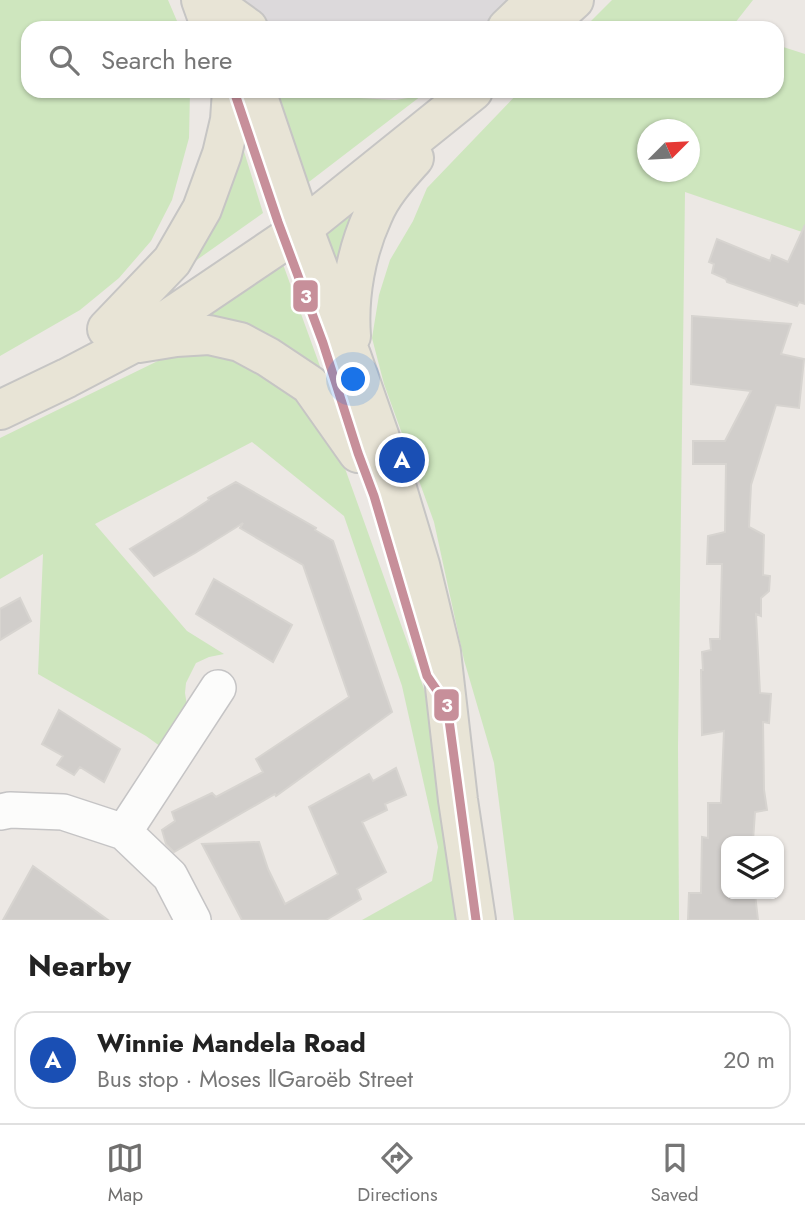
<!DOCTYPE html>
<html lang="en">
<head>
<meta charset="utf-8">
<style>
  body { margin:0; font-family:Jost,sans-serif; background:#f2f2f2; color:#222 }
  .controls { position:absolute; right:21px; bottom:21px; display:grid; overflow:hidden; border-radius:14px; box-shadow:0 2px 5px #0004 }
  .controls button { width:63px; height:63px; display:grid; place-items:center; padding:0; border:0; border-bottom:2px solid #e0e0e0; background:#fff; color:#222; font:35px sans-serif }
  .compass { position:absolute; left:637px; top:119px; width:63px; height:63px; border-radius:50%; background:#fff; box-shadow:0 2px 5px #0004; rotate:66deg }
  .you { position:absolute; left:354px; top:380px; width:24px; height:24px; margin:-18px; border:5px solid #fff; border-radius:50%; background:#1a73e8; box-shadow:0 0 0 10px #1a73e833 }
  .badge { display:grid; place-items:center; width:46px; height:46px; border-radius:50%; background:#706f6e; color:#fff; font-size:23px; font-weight:700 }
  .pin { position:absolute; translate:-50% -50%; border:4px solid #fff; box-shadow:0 2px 7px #0006 }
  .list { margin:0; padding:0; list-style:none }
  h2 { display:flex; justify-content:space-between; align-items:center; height:91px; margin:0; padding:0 28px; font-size:30px }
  h2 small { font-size:23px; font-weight:400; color:#767676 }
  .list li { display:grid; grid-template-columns:46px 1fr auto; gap:21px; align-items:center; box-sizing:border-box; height:98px; margin:0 14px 14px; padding:0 14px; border:2px solid #e0e0e0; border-radius:21px }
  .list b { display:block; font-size:26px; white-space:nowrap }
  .list p { margin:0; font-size:23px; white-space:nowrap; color:#767676 }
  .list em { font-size:23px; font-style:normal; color:#767676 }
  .icon { flex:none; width:38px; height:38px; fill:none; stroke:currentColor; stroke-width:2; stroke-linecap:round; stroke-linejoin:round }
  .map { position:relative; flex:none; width:805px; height:920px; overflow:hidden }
  .search { position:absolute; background:#fff; box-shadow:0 2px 5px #0004; left:21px; right:21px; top:21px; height:77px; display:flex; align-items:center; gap:18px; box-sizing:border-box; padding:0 24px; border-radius:21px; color:#767676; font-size:26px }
  .sheet { height:203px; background:#fff }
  nav { display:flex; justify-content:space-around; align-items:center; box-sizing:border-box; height:98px; border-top:2px solid #e0e0e0; background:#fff; font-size:19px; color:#767676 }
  nav a { display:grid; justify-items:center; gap:4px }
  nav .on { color:#706f6e }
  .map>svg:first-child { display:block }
  .industrial { fill:#dcd9db }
  .green { fill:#cee6be; fill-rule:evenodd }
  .building { fill:#d1cecb; stroke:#d7d4d0; stroke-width:2 }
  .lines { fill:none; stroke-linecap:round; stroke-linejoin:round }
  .minor-casing { stroke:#c5c4c5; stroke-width:38 }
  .major-casing { stroke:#c6c5c4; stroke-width:42 }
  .minor { stroke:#fcfcfb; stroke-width:35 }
  .major { stroke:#e8e4d6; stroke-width:38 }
  .bus-1-casing { stroke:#fff; stroke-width:14 }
  .bus-1 { stroke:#c78f9a; stroke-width:9 }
  .line-badge { stroke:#fff; stroke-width:2.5 }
  .badge-label { font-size:19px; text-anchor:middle; font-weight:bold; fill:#fff }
</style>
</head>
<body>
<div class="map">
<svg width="805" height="920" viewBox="0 0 805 920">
  <rect width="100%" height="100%" fill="#ece8e4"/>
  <!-- industrial -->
  <path class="industrial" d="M224,0H537L507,28H248Z"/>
  <!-- green -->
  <path class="green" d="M0,0H168L180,28H28V91H190L189,138L172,200L151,241L119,278L80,310L0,356Z
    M612,0H753L731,28H584Z
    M777,45L805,54V233L685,192L678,747L679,920H514L494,763L464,660L434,522L384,384L372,338L379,295L390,260L413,221L427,188L520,91H777ZM648,130H690V172H648Z
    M266,91H329L359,98L395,100L421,96L301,188Z
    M238,132L263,213L184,269Z
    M379,181L338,290L313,231Z
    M280,256L325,380L185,322Z
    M187,354L229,358L252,368L275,383L299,402L342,460L433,714L463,920H362L432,881L438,847L402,686L344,516L252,442L95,524L187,631L224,654L209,657L196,663L186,683L185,693L188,712L164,749L146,736L38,674L43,554L0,579V438L168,356Z"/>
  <!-- building -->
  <path class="building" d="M805,225V304L799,302L797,306L727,282L726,279L712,273L714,264L709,262L717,239L770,261L772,255L788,262Z
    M692,316L791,324L781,354L804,359L799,408L776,405L751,485L749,527L764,535L763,575L770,576L769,591L761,598V616L756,614L760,693L771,694L769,723L763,722L764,790L767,810L755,812L753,841L726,840V894H755L758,920H688L689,893H701L702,837L708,838V803H721L724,731L702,735L701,670H703L702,652L711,650L710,639H720L722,564H707L708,536L725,532L726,464H693V441H725L751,391L691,384Z
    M236,482L316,528L315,530L333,541L392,712L276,796L275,794L174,852L166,844L162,830L175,821L172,812L212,793L216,797L263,772L256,759L349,697L303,565L240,528L243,523L195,553L154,576L130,549L183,517L209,500L208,498Z
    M214,579L292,625L273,662L196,614Z
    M20,598L31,621L0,640V609Z
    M59,710L120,749L104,782L80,767L74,775L57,765L63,756L42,744Z
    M396,768L406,795L385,804L387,810L362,822L386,872L357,889L361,899L326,920H242L202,844L259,842L268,869L285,904L338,874L309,807L369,774L373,781Z
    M33,866L108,920H3Z"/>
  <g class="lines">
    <!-- minor casing -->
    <g class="minor-casing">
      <path id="minor" d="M0,812L10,810L63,812L124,832L170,876L193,920
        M124,832L218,688"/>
    </g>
    <!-- major casing -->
    <g class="major-casing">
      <path id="major" d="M201,0L211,28
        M230,15L248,28
        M507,28L536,0
        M543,28L574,0
        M256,91L296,209L352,358L392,472L420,565L441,652L458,800L476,920
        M107,329L172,261L202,209L222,154L230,120L232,91
        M351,336C348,296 356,252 373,215C382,193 399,175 414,158
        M139,343L176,337L209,335L240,342L268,357L310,385L358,453
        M0,410L67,378L128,346L285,240L304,227L473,91"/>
    </g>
    <!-- minor -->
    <use href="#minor" class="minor"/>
    <!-- major -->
    <use href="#major" class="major"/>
    <!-- bus-1 casing -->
    <g class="bus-1-casing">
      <path id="bus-1" d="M234,91L278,222L323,343L358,453L374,496L427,676L447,705L476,920"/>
    </g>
    <!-- bus-1 -->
    <use href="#bus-1" class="bus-1"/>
  </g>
  <g class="line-badge">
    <rect x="292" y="279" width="27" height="34" rx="7" fill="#c78f9a"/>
    <rect x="433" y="688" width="27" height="34" rx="7" fill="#c78f9a"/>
  </g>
  <g class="badge-label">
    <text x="306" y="303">3</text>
    <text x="447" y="712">3</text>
  </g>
</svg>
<div class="controls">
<button><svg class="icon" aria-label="layers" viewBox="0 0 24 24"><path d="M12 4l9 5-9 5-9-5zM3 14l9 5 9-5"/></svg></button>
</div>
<svg class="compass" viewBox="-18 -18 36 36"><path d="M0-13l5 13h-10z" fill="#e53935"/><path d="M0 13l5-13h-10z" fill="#767676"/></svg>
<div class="you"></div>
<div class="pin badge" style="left:402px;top:460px;background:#1a4fb4">A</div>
<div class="search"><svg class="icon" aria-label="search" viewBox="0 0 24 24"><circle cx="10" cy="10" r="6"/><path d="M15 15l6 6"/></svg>Search here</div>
</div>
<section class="sheet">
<h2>Nearby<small></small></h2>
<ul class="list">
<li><span class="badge" style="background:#1a4fb4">A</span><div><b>Winnie Mandela Road</b><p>Bus stop · Moses ǁGaroëb Street</p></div><em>20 m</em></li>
</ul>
</section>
<nav>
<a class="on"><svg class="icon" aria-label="map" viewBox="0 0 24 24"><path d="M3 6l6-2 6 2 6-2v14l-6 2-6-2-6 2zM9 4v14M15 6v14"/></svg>Map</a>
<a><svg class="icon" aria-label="directions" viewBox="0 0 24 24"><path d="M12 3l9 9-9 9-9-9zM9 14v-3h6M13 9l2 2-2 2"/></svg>Directions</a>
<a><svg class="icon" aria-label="saved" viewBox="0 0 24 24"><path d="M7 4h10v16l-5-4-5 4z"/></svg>Saved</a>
</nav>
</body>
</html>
